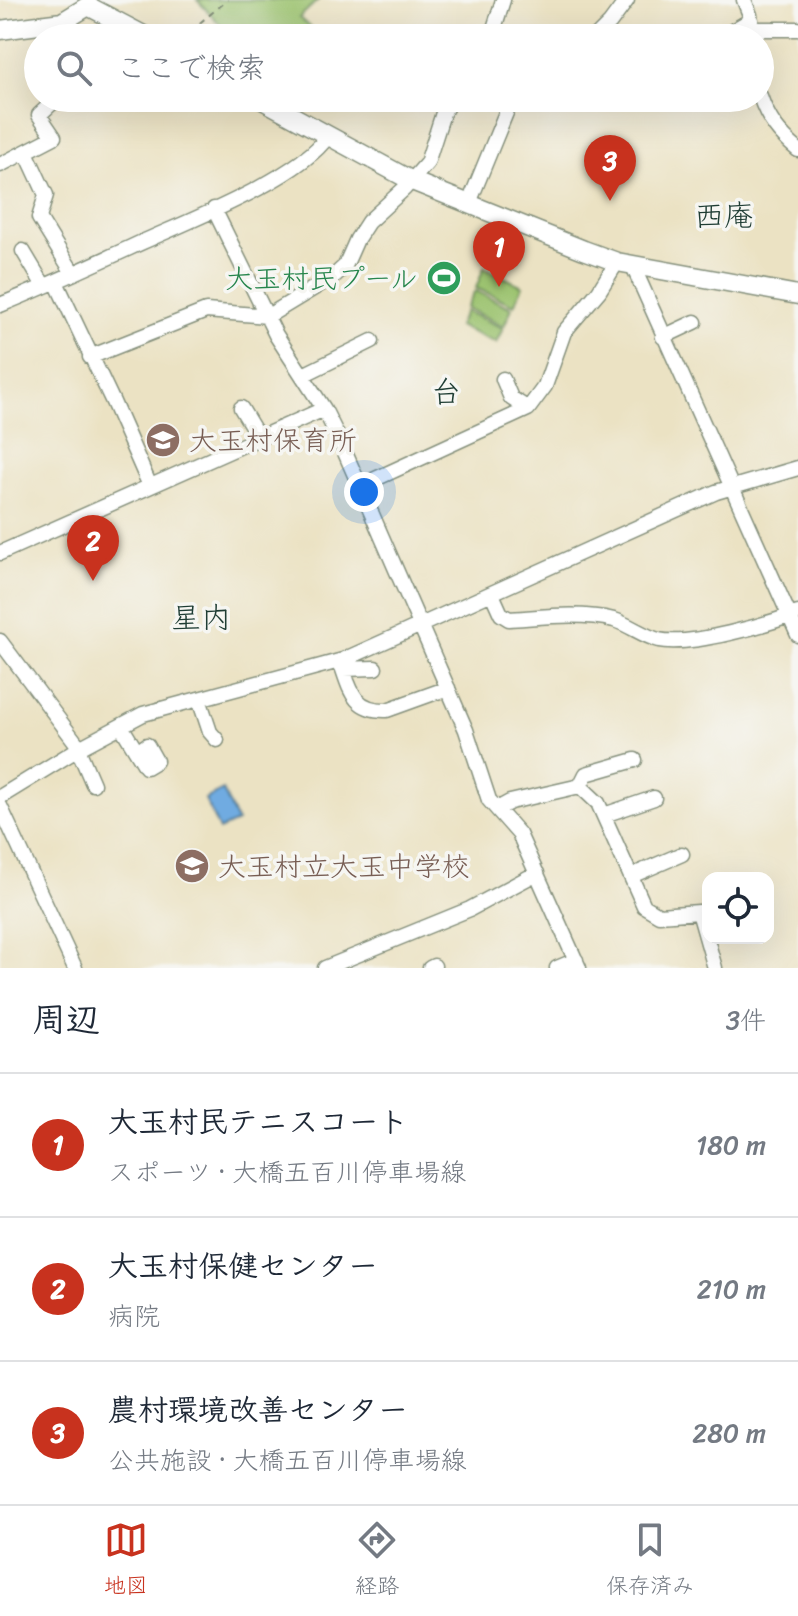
<!DOCTYPE html>
<html lang="ja">
<head>
<meta charset="utf-8">
<style>
  body { margin:0; font-family:Sriracha,"Klee One",sans-serif; background:#f2f2f3; color:#1f2937 }
  .controls { position:absolute; right:24px; bottom:24px; display:grid; overflow:hidden; border-radius:16px; box-shadow:0 8px 32px #0002 }
  .controls button { width:72px; height:72px; display:grid; place-items:center; padding:0; border:0; border-bottom:2px solid #e0e1e3; background:#fff; color:#1f2937; font:40px sans-serif }
  .you { position:absolute; left:364px; top:492px; width:28px; height:28px; margin:-20px; border:6px solid #fff; border-radius:50%; background:#1a73e8; box-shadow:0 0 0 12px #1a73e833 }
  .badge { display:grid; place-items:center; width:52px; height:52px; border-radius:50%; background:#c8321e; color:#fff; font-size:26px; font-weight:700 }
  .pin { position:absolute; translate:-50% -66px; filter:drop-shadow(0 2px 4px #0008) }
  .pin::after { content:''; position:absolute; top:42px; width:28px; height:24px; background:inherit; clip-path:polygon(0 0,100% 0,50% 100%) }
  .list { margin:0; padding:0; list-style:none }
  h2 { display:flex; justify-content:space-between; align-items:center; height:104px; margin:0; padding:0 32px; font-size:34px }
  h2 small { font-size:26px; font-weight:400; color:#747a83 }
  .list li { display:grid; grid-template-columns:52px 1fr auto; gap:24px; align-items:center; box-sizing:border-box; height:144px; padding:0 32px; border-top:2px solid #e0e1e3 }
  .list b { display:block; font-size:30px; white-space:nowrap }
  .list p { margin:0; font-size:26px; white-space:nowrap; color:#747a83 }
  .list em { font-size:26px; font-style:normal; color:#747a83 }
  .icon { flex:none; width:44px; height:44px; fill:none; stroke:currentColor; stroke-width:2; stroke-linecap:round; stroke-linejoin:round }
  .map { position:relative; flex:none; width:798px; height:968px; overflow:hidden }
  .search { position:absolute; background:#fff; box-shadow:0 8px 32px #0002; left:24px; right:24px; top:24px; height:88px; display:flex; align-items:center; gap:20px; box-sizing:border-box; padding:0 28px; border-radius:44px; color:#747a83; font-size:30px }
  .sheet { height:536px; background:#fff }
  nav { display:flex; justify-content:space-around; align-items:center; box-sizing:border-box; height:112px; border-top:2px solid #e0e1e3; background:#fff; font-size:22px; color:#747a83 }
  nav a { display:grid; justify-items:center; gap:4px }
  nav .on { color:#c8321e }
  .map>svg:first-child { display:block }
  .green { fill:#9cc36f; stroke:#5e8052; stroke-width:2 }
  .water { fill:#70abe1; stroke:#48748a; stroke-width:2 }
  .lines { fill:none; stroke-linecap:round; stroke-linejoin:round }
  .minor-casing { stroke:#85907c; stroke-width:17 }
  .major-casing { stroke:#85907c; stroke-width:21 }
  .path { stroke:#85907c; stroke-width:2; stroke-dasharray:6 6; stroke-linecap:butt }
  .minor { stroke:#fff; stroke-width:14 }
  .major { stroke:#fff; stroke-width:18 }
  .labels { text-anchor:middle; stroke-width:7; stroke-linejoin:round; paint-order:stroke }
  .leisure-label { font-size:28px; fill:#27864d; stroke:#f6f6f2; text-anchor:end }
  .education-label { font-size:28px; fill:#785e54; stroke:#f6f6f2; text-anchor:start }
  .neighbourhood-label { font-size:30px; fill:#1f3d34; stroke:#f6f6f2 }
</style>
</head>
<body>
<div class="map">
<svg width="798" height="968" viewBox="0 0 798 968">
  <rect width="100%" height="100%" fill="#f6f6f2"/>
  <filter id="ink" filterUnits="userSpaceOnUse"><feTurbulence type="fractalNoise" baseFrequency=".0125" numOctaves="2"/><feDisplacementMap in="SourceGraphic" scale="16" xChannelSelector="R" yChannelSelector="G"/><feConvolveMatrix kernelMatrix="1 2 1 2 8 2 1 2 1" color-interpolation-filters="sRGB"/></filter>
  <filter id="wash" filterUnits="userSpaceOnUse"><feTurbulence type="fractalNoise" baseFrequency=".006" numOctaves="4" result="noise"/><feDisplacementMap in="SourceGraphic" scale="32" xChannelSelector="R" yChannelSelector="G"/><feGaussianBlur stdDeviation="1.8" result="paint"/><feColorMatrix in="noise" values="0 0 0 0 0 0 0 0 0 0 0 0 0 0 0 0 0 1.4 0 .05"/><feComposite in="paint" operator="in"/></filter>
  <g filter="url(#wash)">
    <rect width="100%" height="100%" fill="#ebe2c3"/>
    <!-- green -->
    <path class="green" d="M197,0H318L299,18L325,38H233Z
      M484,268L523,286L514,305L476,288Z
      M475,291L512,308L504,326L466,308Z
      M465,311L503,328L496,343L458,326Z"/>
    <!-- water -->
    <path class="water" d="M223,790L237,822L219,830L205,799Z"/>
  </g>
  <g filter="url(#ink)">
    <g class="lines">
      <!-- minor casing -->
      <g class="minor-casing">
        <path id="minor" d="M744,0L750,15L753,38
          M752,29H798
          M90,38L123,24
          M491,38L503,0
          M595,38L610,23L627,0
          M720,38L751,20
          M760,96C768,120 779,134 798,150
          M26,152L46,195L39,218L73,273
          M0,165L54,137L39,115L53,102L50,98
          M469,203L512,98
          M214,209L276,335L324,409L340,441L466,730L489,800L519,834L579,968
          M23,251L44,286
          M632,264L798,635
          M56,282L113,402L150,486
          M0,305C50,285 98,262 147,240C194,219 300,177 328,136
          M663,337L695,322
          M90,357L206,311L268,316L334,276L345,266L357,239L368,222L405,188L427,163L443,113L452,98
          M303,375L372,341
          M503,379L511,398L528,409
          M241,408L259,438
          M360,486L528,409L545,386L564,332L599,291L617,262
          M0,553L324,409
          M492,594L501,614L509,619C543,617 580,612 614,620C630,625 643,636 659,640C691,647 767,624 798,613
          M0,641L80,748
          M340,661C350,688 352,711 387,710L448,688
          M343,669L375,668
          M199,699L210,732L217,740
          M121,726L146,767L156,761L147,745L137,752
          M78,749L93,784
          M580,786L586,774L635,760
          M0,797L83,746L143,714L343,660L716,492L798,468
          M0,806L75,968
          M499,808L510,802L580,786L598,803L644,906L659,915L699,912L715,968
          M604,815L654,798
          M631,876L682,854
          M325,968L470,909L537,873
          M430,968L434,966
          M557,968L576,960"/>
      </g>
      <!-- major casing -->
      <g class="major-casing">
        <path id="major" d="M0,30L62,22L88,6L149,38
          M259,98L412,181L584,250L617,262L798,295"/>
      </g>
      <!-- path -->
      <path class="path" d="M181,38L228,0"/>
      <!-- minor -->
      <use href="#minor" class="minor"/>
      <!-- major -->
      <use href="#major" class="major"/>
    </g>
  </g>
  <!-- icons -->
  <defs>
    <g id="stadium-disc" transform="scale(1.8)"><circle r="9.5" fill="#2e9e5b" stroke="#f6f6f2"/><path d="M0-5a6.5 5 0 1 0 0 10a6.5 5 0 1 0 0-10ZM-3.5-1.8h7v3.6h-7Z" fill="#fff"/></g>
    <g id="school-disc" transform="scale(1.8)"><circle r="9.5" fill="#8d6e63" stroke="#f6f6f2"/><path d="M0-5L7-2L0 1L-7-2ZM-4 1L0 2.5L4 1V4Q0 6-4 4Z" fill="#fff"/></g>
  </defs>
  <g fill-rule="evenodd">
    <use href="#stadium-disc" x="444" y="278"/>
    <use href="#school-disc" x="163" y="440"/>
    <use href="#school-disc" x="192" y="866"/>
  </g>
  <g class="labels">
    <!-- leisure labels -->
    <g class="leisure-label">
      <text x="418" y="288">大玉村民プール</text>
    </g>
    <!-- education labels -->
    <g class="education-label">
      <text x="189" y="450">大玉村保育所</text>
      <text x="218" y="876">大玉村立大玉中学校</text>
    </g>
    <!-- neighbourhood labels -->
    <g class="neighbourhood-label">
      <text x="724" y="226">西庵</text>
      <text x="446" y="402">台</text>
      <text x="201" y="628">星内</text>
    </g>
  </g>
</svg>
<div class="controls">
<button><svg class="icon" aria-label="locate" viewBox="0 0 24 24"><circle cx="12" cy="12" r="6"/><path d="M12 2v4M12 18v4M2 12h4M18 12h4"/></svg></button>
</div>
<div class="you"></div>
<div class="pin badge" style="left:499px;top:287px">1</div>
<div class="pin badge" style="left:93px;top:581px">2</div>
<div class="pin badge" style="left:610px;top:201px">3</div>
<div class="search"><svg class="icon" aria-label="search" viewBox="0 0 24 24"><circle cx="10" cy="10" r="6"/><path d="M15 15l6 6"/></svg>ここで検索</div>
</div>
<section class="sheet">
<h2>周辺<small>3件</small></h2>
<ul class="list">
<li><span class="badge">1</span><div><b>大玉村民テニスコート</b><p>スポーツ · 大橋五百川停車場線</p></div><em>180 m</em></li>
<li><span class="badge">2</span><div><b>大玉村保健センター</b><p>病院</p></div><em>210 m</em></li>
<li><span class="badge">3</span><div><b>農村環境改善センター</b><p>公共施設 · 大橋五百川停車場線</p></div><em>280 m</em></li>
</ul>
</section>
<nav>
<a class="on"><svg class="icon" aria-label="map" viewBox="0 0 24 24"><path d="M3 6l6-2 6 2 6-2v14l-6 2-6-2-6 2zM9 4v14M15 6v14"/></svg>地図</a>
<a><svg class="icon" aria-label="directions" viewBox="0 0 24 24"><path d="M12 3l9 9-9 9-9-9zM9 14v-3h6M13 9l2 2-2 2"/></svg>経路</a>
<a><svg class="icon" aria-label="saved" viewBox="0 0 24 24"><path d="M7 4h10v16l-5-4-5 4z"/></svg>保存済み</a>
</nav>
</body>
</html>
